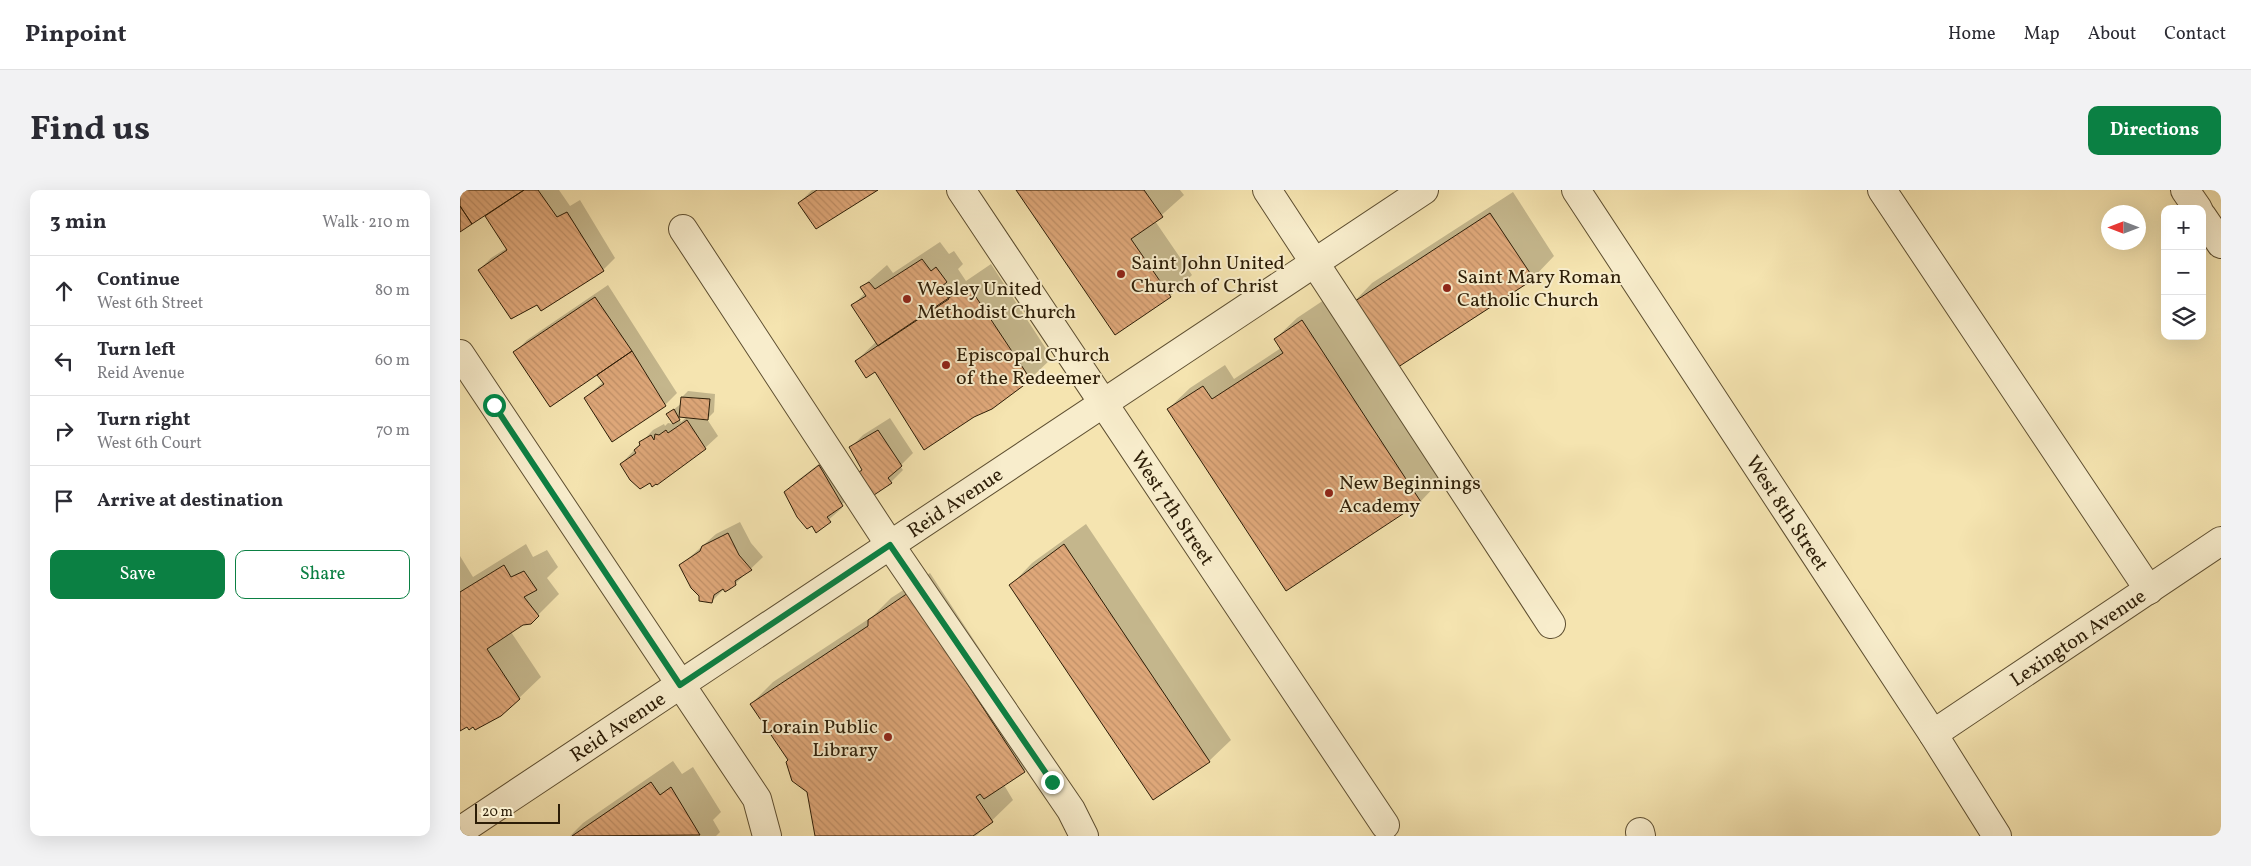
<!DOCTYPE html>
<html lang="en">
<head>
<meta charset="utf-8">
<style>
  body { margin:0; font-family:Vollkorn,serif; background:#f2f2f3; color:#2b2b33 }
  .controls { position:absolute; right:15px; top:15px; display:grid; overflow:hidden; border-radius:10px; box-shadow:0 5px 20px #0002 }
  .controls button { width:45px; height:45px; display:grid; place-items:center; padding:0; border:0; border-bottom:1px solid #e1e1e2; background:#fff; color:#2b2b33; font:25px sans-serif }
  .compass { position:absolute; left:1641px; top:15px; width:45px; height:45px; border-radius:50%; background:#fff; box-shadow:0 5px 20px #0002; rotate:270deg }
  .scale { position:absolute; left:15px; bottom:12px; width:85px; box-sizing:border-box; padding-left:5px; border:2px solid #2c1d07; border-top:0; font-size:14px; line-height:18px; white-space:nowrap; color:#2c1d07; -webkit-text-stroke:4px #f8edcc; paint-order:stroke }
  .stop { position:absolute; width:15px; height:15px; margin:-11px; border:4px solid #0b8043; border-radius:50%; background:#fff }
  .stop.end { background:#0b8043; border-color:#fff; box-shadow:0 1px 5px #0008 }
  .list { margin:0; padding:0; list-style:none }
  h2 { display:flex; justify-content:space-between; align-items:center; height:65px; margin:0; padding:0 20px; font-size:21px }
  h2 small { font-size:16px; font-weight:400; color:#7c7c81 }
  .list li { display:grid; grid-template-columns:32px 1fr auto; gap:15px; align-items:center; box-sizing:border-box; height:70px; padding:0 20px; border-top:1px solid #e1e1e2 }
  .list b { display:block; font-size:19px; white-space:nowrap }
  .list p { margin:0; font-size:16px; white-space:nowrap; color:#7c7c81 }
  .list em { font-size:16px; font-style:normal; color:#7c7c81 }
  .actions { display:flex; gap:10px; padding:15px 20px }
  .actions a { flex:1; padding:11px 0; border:1px solid #0b8043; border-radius:10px; text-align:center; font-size:18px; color:#0b8043 }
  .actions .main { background:#0b8043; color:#fff }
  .icon { flex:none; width:28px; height:28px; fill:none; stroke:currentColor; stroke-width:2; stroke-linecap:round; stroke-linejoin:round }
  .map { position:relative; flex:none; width:1761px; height:646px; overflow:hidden; border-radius:10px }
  header { display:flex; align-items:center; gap:30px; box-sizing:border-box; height:70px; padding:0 25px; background:#fff; border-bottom:1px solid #e1e1e2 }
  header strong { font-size:24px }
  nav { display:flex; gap:28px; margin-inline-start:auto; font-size:18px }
  .intro { display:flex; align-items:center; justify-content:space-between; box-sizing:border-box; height:120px; padding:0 30px }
  h1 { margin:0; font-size:35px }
  .button { padding:12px 22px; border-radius:10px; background:#0b8043; color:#fff; font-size:18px; font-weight:700 }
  main { display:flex; gap:30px; padding:0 30px }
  aside { flex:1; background:#fff; border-radius:10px; box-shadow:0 5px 20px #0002 }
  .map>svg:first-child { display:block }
  .shadow { fill:#0003; fill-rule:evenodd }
  .building { fill:url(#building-back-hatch); stroke:#2c1d07 }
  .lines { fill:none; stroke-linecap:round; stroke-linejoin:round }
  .minor-casing { stroke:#5e4f31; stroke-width:30 }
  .minor { stroke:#f8edcc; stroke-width:28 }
  .route { stroke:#0b8043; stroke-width:6 }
  .poi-dot { fill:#8f2418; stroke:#f8edcc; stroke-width:2 }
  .labels { text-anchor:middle; stroke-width:4; stroke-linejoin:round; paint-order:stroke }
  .poi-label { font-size:20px; fill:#2c1d07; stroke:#f8edcc; text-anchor:start }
  .street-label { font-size:20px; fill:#2c1d07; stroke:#f8edcc }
</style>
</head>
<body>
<header>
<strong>Pinpoint</strong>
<nav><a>Home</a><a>Map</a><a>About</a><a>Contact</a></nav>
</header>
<div class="intro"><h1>Find us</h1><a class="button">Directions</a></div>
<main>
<aside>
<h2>3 min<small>Walk · 210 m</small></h2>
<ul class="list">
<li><svg class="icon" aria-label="ahead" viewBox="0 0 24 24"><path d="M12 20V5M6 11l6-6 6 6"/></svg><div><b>Continue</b><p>West 6th Street</p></div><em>80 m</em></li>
<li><svg class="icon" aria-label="left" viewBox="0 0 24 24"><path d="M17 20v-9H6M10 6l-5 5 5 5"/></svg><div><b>Turn left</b><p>Reid Avenue</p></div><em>60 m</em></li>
<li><svg class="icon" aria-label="right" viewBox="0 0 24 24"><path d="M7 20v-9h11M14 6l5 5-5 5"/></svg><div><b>Turn right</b><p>West 6th Court</p></div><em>70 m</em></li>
<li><svg class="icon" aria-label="arrive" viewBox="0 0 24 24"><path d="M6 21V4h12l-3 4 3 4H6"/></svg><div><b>Arrive at destination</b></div></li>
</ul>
<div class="actions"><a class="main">Save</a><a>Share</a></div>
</aside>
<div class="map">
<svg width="1761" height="646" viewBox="0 0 1761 646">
  <defs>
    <pattern id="building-back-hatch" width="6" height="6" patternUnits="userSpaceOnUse" patternTransform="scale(1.25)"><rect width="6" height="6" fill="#dea779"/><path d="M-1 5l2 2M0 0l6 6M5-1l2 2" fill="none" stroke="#bf8f67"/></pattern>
  </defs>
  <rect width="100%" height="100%" fill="#f5e4b0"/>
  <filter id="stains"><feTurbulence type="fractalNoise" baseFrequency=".004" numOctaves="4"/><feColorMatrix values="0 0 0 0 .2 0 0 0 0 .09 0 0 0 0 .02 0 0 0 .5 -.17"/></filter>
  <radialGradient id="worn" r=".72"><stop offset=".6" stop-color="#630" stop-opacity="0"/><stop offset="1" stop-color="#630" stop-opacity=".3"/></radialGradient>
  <!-- shadow -->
  <path class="shadow" d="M0,0H99L110,16L120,10L155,68L143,80L77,114L19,80L31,68L47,58L25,24L0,40Z
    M352,0H415L339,13Z
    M558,0H720L724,5L695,31L732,85L710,106Z
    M1053,2L1094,66L1073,88L891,115L912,93Z
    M480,52L489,64L494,61L503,74L498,79L506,91L531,74L592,168L570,189L513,226L396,171L417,151L393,115L405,103L402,97L427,75L433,83Z
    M148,95L217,203L205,215L125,208L143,192L137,183L55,162L67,150Z
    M864,110L982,289L961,311L827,399L708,219L730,198L765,175L774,189L821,158L815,149L837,128Z
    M228,201L255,204L254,222L247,229L258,246L245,258L197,293L161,274L193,240L204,234L205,236L208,233L214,234L208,224L222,213V207ZM222,226H228L221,232L219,229Z
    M430,228L453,263L440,276L443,280L431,292L403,280L391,257L403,245Z
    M372,264L394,303L380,316L382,318L356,341L325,302L338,290Z
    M280,332L291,353L303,367L275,394L264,399L252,411L240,405L221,375L256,344Z
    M626,334L771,550L749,571L551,395L572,373Z
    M66,354L73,367L87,360L98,377L87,388L99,404L78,425L51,442L81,487L59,508L14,536L8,535L0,540V366L13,387Z
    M470,383L586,560L564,581L544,595L553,610L516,646H356L348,601L330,570L291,514L313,492L413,426L431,408Z
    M213,571L222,584L233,577L261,622L253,630L260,642L256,646H110L123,633Z"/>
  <!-- building -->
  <path class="building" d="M0,0H64L12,34L0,16Z
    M64,0H78L97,27L107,22L144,81L81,121L77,115L51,129L18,80L47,60L25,26Z
    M357,0H418L356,39L338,13Z
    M556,0H684L703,27L671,49L711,107L655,145Z
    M0,16L12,34L0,42Z
    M1030,23L1074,89L932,181L889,115Z
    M462,69L471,81L476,77L487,92L481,97L489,109L418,156L391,115L406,106L400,97L409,92L415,99Z
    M508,95L571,190L532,219L514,227L464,260L415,182L406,188L395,171Z
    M135,107L172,161L90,217L53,162Z
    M842,130L961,312L826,401L707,219L743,196L752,209L823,163L814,149Z
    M172,161L206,216L152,252L124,208L144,194L137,185Z
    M221,207L250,209L248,230L219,227Z
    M214,219L220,230L213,234L206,224Z
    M227,230L246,259L197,295L196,294L192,297L190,293L180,299L170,290L160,274L176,263L174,260L180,255L179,252L191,245L194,250L195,244L199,245L206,240L208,243Z
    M418,240L442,276L428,288L432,293L414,305L399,282L402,280L389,257Z
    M359,275L383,316L367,327L371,332L356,343L352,336L347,339L337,327L324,302Z
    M268,343L279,365L292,380L275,391L276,395L270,399L265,402L263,399L254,405L252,413L239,411V406L231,398L219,375L240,361L242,356Z
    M604,354L750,572L693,610L549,395Z
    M44,375L51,387L64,381L77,400L64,407L79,426L71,434L63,435L27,459L60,509L41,526L15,540L13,537L9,540L7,537L0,541V402Z
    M448,403L565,582L524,609L520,604L516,607L533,632L513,646H355L347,602L332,591L326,572L328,570L290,514L408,436V430Z
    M191,592L200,605L211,597L240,645L112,646Z"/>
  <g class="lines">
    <!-- minor casing -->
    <g class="minor-casing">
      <g id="minor">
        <path id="s1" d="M501,0L925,635"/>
        <path d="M807,0L1091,434"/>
        <path id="s2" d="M1116,0L1473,544L1537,646"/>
        <path d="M1422,0L1689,400"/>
        <path d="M1725,0L1738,19"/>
        <path d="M1742,26L1761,54"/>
        <path d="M223,39L430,355L611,620L624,646"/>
        <path d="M0,164L297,609L307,646"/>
        <path id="s3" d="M1473,544L1761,351"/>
        <path id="s4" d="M0,641L964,0"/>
        <path d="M1180,642L1181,646"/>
      </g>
    </g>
    <!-- minor -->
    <use href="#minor" class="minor"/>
  </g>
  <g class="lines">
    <!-- route -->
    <path class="route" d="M34,215L220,495L430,355L592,592"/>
  </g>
  <!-- markers -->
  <g class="poi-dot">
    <circle cx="661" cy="84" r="5"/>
    <circle cx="987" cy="98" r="5"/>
    <circle cx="447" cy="109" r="5"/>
    <circle cx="486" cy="175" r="5"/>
    <circle cx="869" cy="303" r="5"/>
    <circle cx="428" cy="547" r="5"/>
  </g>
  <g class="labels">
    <!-- poi labels -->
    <g class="poi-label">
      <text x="671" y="79">Saint John United<tspan x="671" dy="23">Church of Christ</tspan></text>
      <text x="997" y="93">Saint Mary Roman<tspan x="997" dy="23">Catholic Church</tspan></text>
      <text x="457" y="105">Wesley United<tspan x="457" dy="23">Methodist Church</tspan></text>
      <text x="496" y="171">Episcopal Church<tspan x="496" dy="23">of the Redeemer</tspan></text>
      <text x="879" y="299">New Beginnings<tspan x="879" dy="23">Academy</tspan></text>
      <text x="418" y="543" text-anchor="end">Lorain Public<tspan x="418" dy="23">Library</tspan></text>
    </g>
    <!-- street labels -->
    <g class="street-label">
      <text dy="7" stroke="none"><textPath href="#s4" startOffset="594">Reid Avenue</textPath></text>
      <text dy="7" stroke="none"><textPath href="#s1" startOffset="382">West 7th Street</textPath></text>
      <text dy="7" stroke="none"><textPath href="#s2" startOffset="386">West 8th Street</textPath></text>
      <text dy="7" stroke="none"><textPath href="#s3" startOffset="174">Lexington Avenue</textPath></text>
      <text dy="7" stroke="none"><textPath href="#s4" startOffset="189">Reid Avenue</textPath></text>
    </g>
  </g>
  <rect width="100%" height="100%" filter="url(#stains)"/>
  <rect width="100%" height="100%" fill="url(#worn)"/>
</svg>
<div class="controls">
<button>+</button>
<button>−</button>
<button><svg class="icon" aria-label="layers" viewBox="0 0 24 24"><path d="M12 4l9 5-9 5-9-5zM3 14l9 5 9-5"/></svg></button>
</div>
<svg class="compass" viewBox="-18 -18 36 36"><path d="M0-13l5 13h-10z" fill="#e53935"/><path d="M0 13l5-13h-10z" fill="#7c7c81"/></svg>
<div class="scale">20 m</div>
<div class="stop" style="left:34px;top:215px"></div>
<div class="stop end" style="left:592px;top:592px"></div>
</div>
</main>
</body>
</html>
